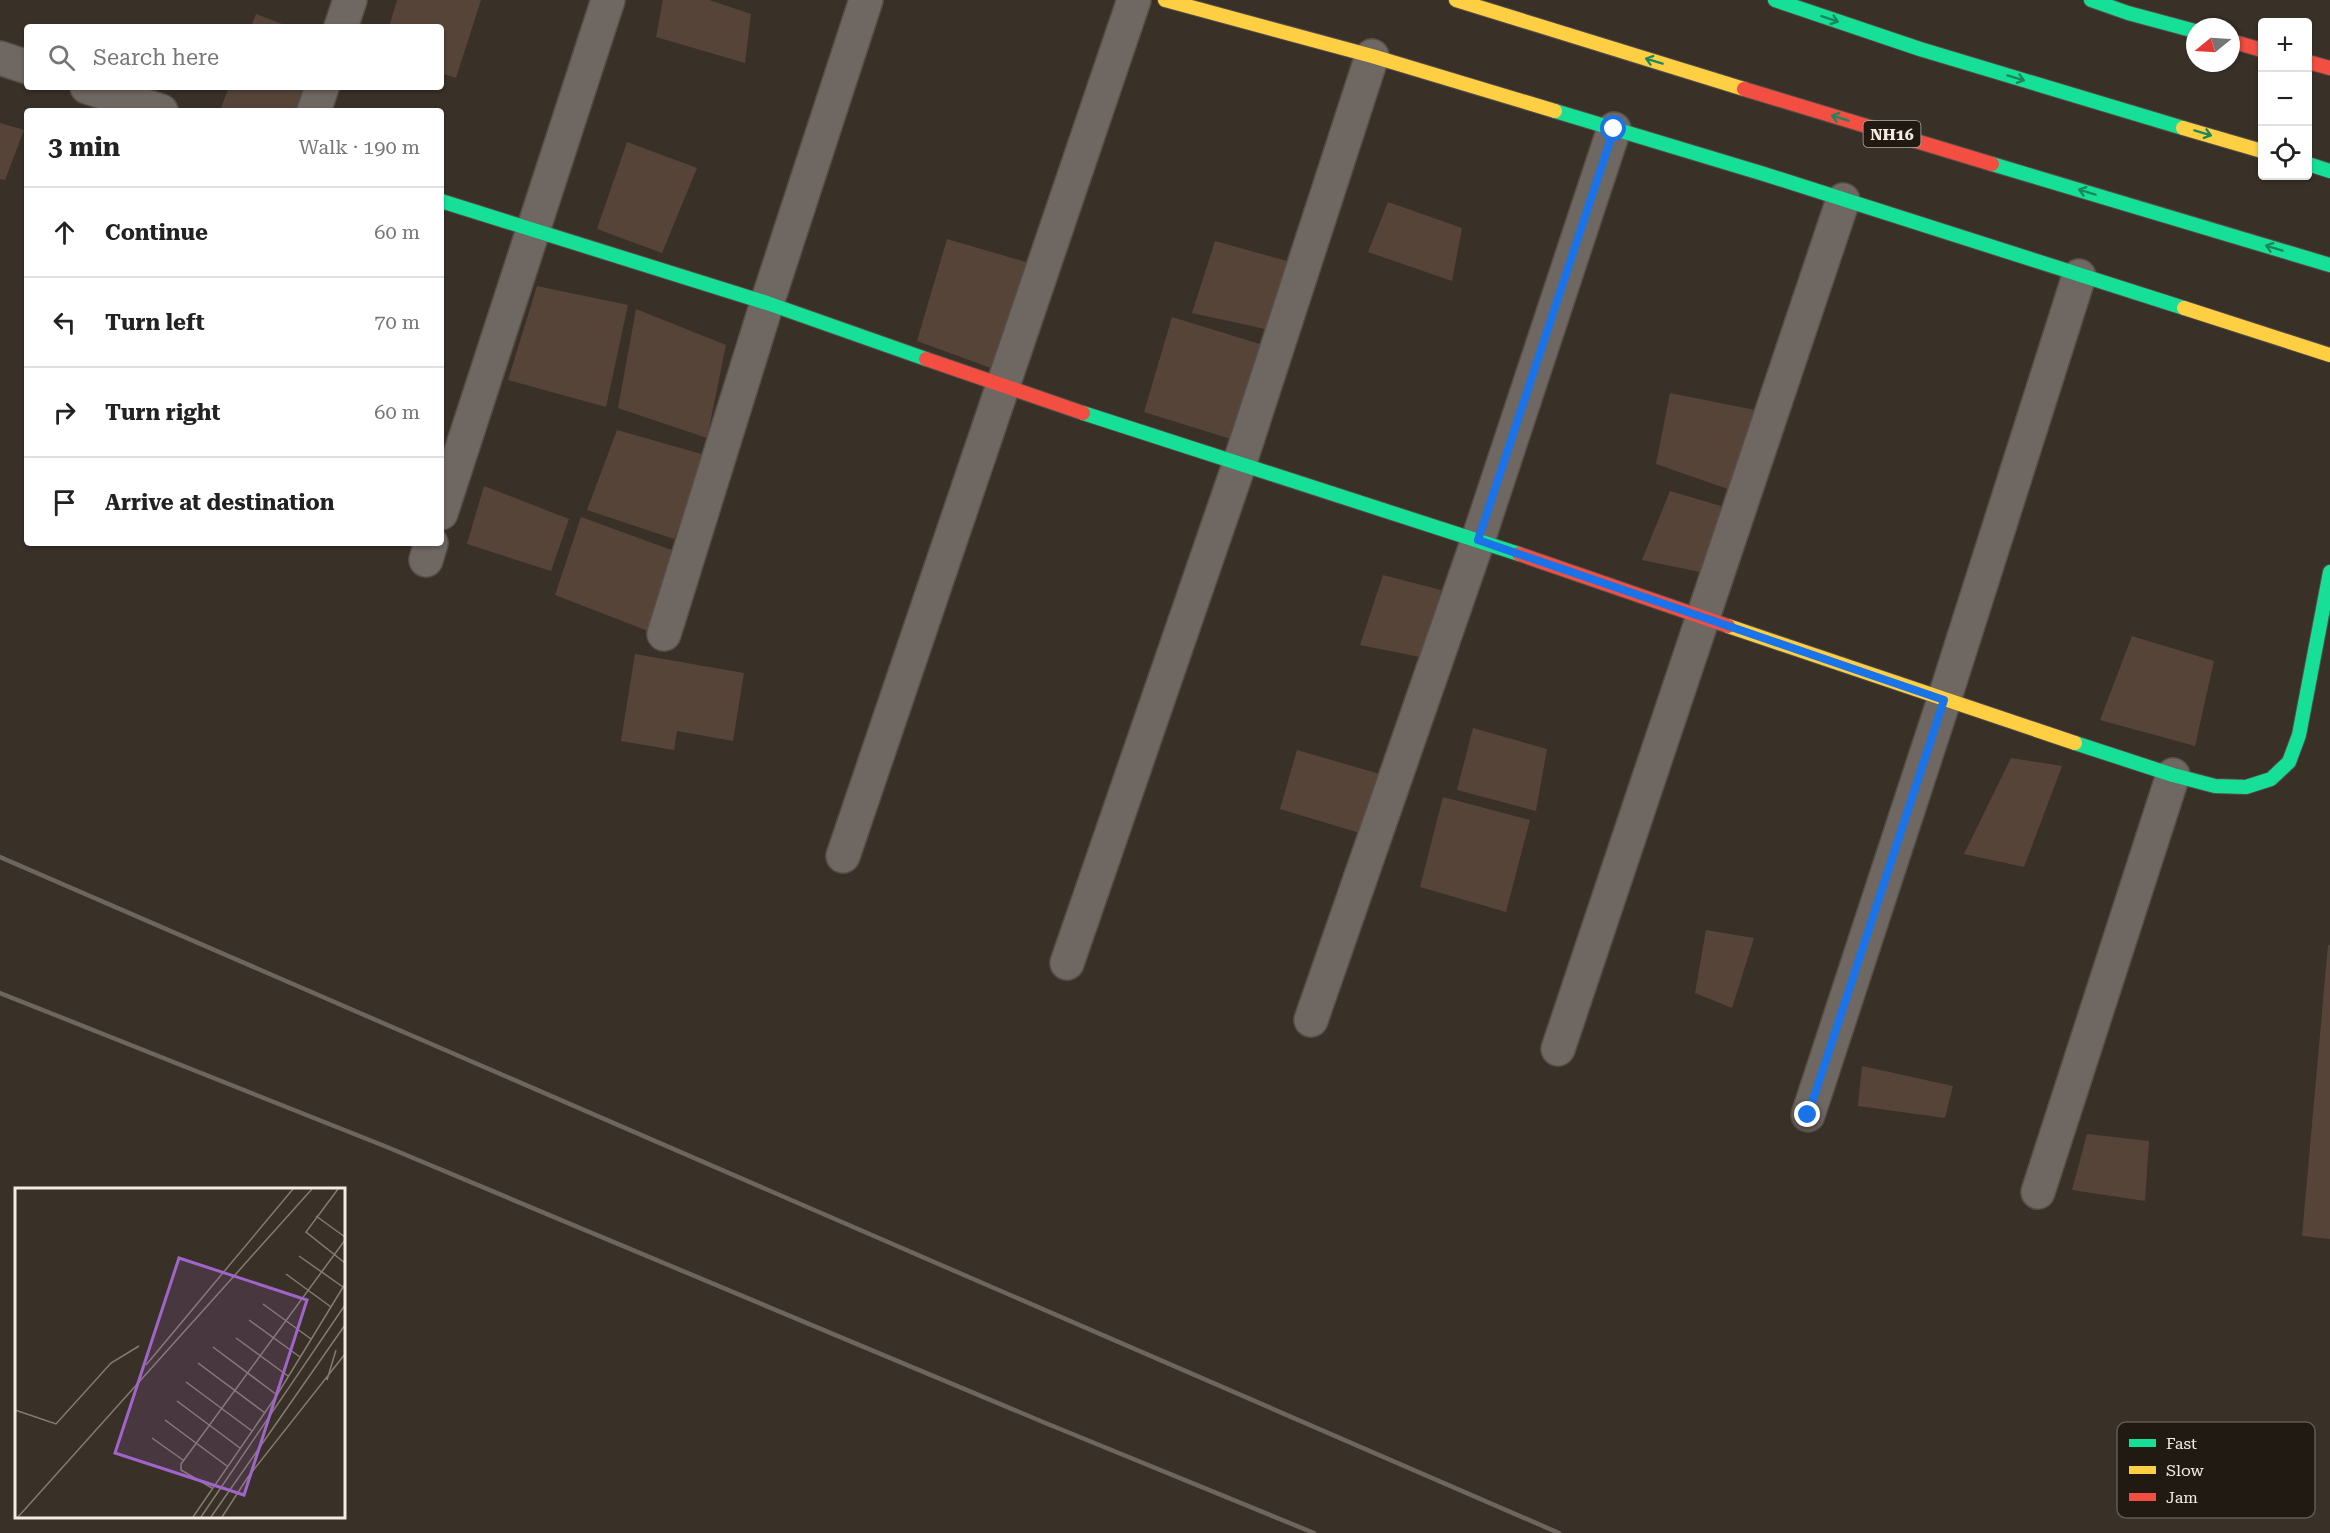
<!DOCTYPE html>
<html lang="en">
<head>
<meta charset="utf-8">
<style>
  body { margin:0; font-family:"Roboto Serif",serif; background:#f2f2f2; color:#222 }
  .controls { position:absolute; right:18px; top:18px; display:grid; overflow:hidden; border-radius:6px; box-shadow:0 2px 4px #0004 }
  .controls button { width:54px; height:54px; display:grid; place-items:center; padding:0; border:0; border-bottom:2px solid #e0e0e0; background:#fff; color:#222; font:30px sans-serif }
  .compass { position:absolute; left:2186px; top:18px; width:54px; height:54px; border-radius:50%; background:#fff; box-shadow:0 2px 4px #0004; rotate:252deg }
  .stop { position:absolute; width:18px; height:18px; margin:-14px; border:4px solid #1a73e8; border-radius:50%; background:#fff }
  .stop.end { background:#1a73e8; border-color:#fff; box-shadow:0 2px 6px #0008 }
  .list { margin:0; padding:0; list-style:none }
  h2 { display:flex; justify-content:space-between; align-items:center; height:78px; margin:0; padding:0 24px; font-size:26px }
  h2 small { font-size:20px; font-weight:400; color:#767676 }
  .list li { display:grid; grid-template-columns:39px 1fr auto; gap:18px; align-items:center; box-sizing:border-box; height:90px; padding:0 24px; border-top:2px solid #e0e0e0 }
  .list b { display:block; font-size:22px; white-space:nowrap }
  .list em { font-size:20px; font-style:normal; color:#767676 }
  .icon { flex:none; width:33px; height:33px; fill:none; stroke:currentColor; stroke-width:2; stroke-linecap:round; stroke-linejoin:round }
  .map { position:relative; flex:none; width:2330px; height:1533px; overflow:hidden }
  .search { position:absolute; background:#fff; box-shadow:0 2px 4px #0004; left:24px; top:24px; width:420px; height:66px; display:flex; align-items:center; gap:15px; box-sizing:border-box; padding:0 21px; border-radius:6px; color:#767676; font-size:22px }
  .panel { position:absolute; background:#fff; box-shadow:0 2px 4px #0004; left:24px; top:108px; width:420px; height:438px; border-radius:6px }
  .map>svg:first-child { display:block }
  .building { fill:#574439 }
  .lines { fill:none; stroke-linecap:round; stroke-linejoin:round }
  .street-casing { stroke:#564e47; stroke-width:36 }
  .fast-casing { stroke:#564e47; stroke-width:16 }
  .slow-casing { stroke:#564e47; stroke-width:16 }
  .jam-casing { stroke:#564e47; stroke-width:16 }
  .street { stroke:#6f6761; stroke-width:33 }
  .fast { stroke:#16e098; stroke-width:14 }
  .slow { stroke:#ffcf43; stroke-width:14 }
  .jam { stroke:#f24e42; stroke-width:14 }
  .rail { stroke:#6c665e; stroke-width:4.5 }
  .oneway { stroke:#1b875c }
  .route { stroke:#1a73e8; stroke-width:8 }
  .labels { text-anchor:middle; stroke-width:4.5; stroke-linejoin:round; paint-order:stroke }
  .shield { fill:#211a12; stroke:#b6aca3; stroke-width:1.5 }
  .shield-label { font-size:16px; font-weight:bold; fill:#f6ebe1 }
  .inset-road { fill:none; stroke:#857b71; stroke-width:1.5 }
  .view { fill:#a065c9; fill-opacity:0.15; stroke:#a065c9; stroke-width:3 }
  .inset-edge { fill:none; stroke:#f6ebe1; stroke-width:3 }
  .key { fill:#211a12; stroke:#615950; stroke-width:1.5 }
  .key-label { font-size:16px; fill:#f6ebe1 }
</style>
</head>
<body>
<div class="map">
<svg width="2330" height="1533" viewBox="0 0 2330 1533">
  <rect width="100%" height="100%" fill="#393027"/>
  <!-- building -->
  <path class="building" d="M397,0H481L456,78L441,73V27H389Z
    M663,0H709L751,14L745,63L656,37Z
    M256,14L290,27H251Z
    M229,87H307L299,111H231L221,108Z
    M0,123L24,130L5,180L0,179Z
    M627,142L697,168L662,253L597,229Z
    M1388,202L1462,228L1452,281L1368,252Z
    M947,239L1033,264L999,371L917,341Z
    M1215,241L1287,261L1265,329L1192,313Z
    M537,286L628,305L606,407L508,380Z
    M636,309L726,345L707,438L618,408Z
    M1172,317L1263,345L1234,440L1144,412Z
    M1670,393L1755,410L1728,489L1656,464Z
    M617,430L705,455L674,539L587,510Z
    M484,486L569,519L551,571L467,544Z
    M1670,491L1721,506L1705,573L1642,560Z
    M581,517L677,552L648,631L555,595Z
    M1383,575L1441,590L1425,658L1360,645Z
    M2132,636L2214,661L2195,746L2100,720Z
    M635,654L744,673L733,741L677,731L674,750L621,741Z
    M1473,728L1547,749L1536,811L1457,790Z
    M1297,750L1380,774L1363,834L1280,809Z
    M2011,758L2062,766L2024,867L1964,854Z
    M1443,797L1530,820L1506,912L1420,887Z
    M1706,930L1754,938L1732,1008L1695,993Z
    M2328,945H2330V1239L2302,1236Z
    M1862,1066L1953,1086L1945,1118L1858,1106Z
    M2087,1134L2149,1141L2145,1201L2072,1190Z"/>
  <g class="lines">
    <!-- street casing -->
    <g class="street-casing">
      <path id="street" d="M341,27L350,0
        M0,58L27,67
        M87,87L161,111
        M314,111L322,87
        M441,513L608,0
        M426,560L431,543
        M664,634L767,303L866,0
        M843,856L1134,0
        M1067,963L1239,465L1372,56
        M1311,1020L1478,540L1614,129
        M1558,1049L1843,200
        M1808,1115L1944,700L2079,276
        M2038,1192L2173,775"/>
    </g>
    <!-- fast casing -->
    <g class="fast-casing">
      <path id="fast" d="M1775,0L1920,49L2183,128
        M2091,0L2128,13L2195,31
        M1555,111L1764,174L2184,308
        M1992,164L2330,265
        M2308,164L2330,171
        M441,201L767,303L926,359
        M1083,413L1519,554
        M2075,743L2173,775L2215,786L2246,787L2271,779L2289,762L2299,735L2330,572"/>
    </g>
    <!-- slow casing -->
    <g class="slow-casing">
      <path id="slow" d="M1165,0L1372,56L1555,111
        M1456,0L1744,89
        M2183,128L2262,151
        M2184,308L2330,355
        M1728,626L2075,743"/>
    </g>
    <!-- jam casing -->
    <g class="jam-casing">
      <path id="jam" d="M2231,41L2262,50
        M2308,62L2330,68
        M1744,89L1992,164
        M926,359L1083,413
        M1519,554L1728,626"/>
    </g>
    <!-- street -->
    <use href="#street" class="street"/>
    <!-- fast -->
    <use href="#fast" class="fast"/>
    <!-- slow -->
    <use href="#slow" class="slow"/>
    <!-- jam -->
    <use href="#jam" class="jam"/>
    <!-- rail -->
    <path class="rail" d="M0,857L1559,1533
      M0,993L387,1147L1043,1422L1314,1533"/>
  </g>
  <!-- one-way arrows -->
  <defs><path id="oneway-shaft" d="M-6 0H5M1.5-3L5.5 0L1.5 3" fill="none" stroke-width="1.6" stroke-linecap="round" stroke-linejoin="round" transform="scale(1.5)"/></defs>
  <g class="oneway">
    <use href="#oneway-shaft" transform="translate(1830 19) rotate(19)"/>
    <use href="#oneway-shaft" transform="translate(1654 61) rotate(-163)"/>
    <use href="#oneway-shaft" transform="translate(2016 78) rotate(17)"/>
    <use href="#oneway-shaft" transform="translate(1840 118) rotate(-163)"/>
    <use href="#oneway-shaft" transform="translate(2203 133) rotate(17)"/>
    <use href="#oneway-shaft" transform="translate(2087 192) rotate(-163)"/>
    <use href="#oneway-shaft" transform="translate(2274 248) rotate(-163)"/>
  </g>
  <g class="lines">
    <!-- route -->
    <path class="route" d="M1614,129L1478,540L1944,700L1808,1115"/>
  </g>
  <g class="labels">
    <!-- shield labels -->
    <rect class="shield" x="1863.5" y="121" width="57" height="26" rx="4.5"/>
    <g class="shield-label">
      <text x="1892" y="140">NH16</text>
    </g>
  </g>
  <!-- overview -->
  <g transform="translate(15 1188)">
    <rect width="330" height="330" fill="#393027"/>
    <path class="inset-road" d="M323,1L291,44L330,75M301,28L330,49M284,68L328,99M271,86L316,119M248,116L296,151M234,132L285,169M221,150L273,188M198,159L262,207M183,175L250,225M131,177L278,1M312,192L321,162M171,194L237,243M162,213L225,260M0,222L41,236L96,175L124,158M150,232L212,278M137,250L168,272M197,300L166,282V276L330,52M3,329L297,1M178,329L262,207L330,96M186,329L330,117M196,329L330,137M207,329L233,289L330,166"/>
    <path class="view" d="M164,70L292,112L229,307L100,265Z"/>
    <rect width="330" height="330" class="inset-edge"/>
  </g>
  <!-- legend -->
  <rect x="2117" y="1422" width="198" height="96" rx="9" class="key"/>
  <rect x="2129" y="1439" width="27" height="8" fill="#16e098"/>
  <rect x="2129" y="1466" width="27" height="8" fill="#ffcf43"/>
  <rect x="2129" y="1493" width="27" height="8" fill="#f24e42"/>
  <g class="key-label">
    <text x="2166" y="1449">Fast</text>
    <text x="2166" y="1476">Slow</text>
    <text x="2166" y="1503">Jam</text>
  </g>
</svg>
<div class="controls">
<button>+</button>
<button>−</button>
<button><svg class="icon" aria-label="locate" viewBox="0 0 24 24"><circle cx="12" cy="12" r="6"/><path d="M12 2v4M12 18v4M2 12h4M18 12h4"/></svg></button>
</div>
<svg class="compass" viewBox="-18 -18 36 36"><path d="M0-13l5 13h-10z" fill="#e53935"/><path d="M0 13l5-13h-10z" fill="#767676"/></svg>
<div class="stop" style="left:1614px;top:129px"></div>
<div class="stop end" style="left:1808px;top:1115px"></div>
<div class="search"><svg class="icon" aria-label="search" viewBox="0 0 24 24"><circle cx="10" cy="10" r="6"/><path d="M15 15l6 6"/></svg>Search here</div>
<section class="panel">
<h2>3 min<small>Walk · 190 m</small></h2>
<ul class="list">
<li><svg class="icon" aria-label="ahead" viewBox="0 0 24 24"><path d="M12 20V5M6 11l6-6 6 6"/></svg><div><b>Continue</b></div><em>60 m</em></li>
<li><svg class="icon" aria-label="left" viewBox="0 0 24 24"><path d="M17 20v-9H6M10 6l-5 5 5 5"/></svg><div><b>Turn left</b></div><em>70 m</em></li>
<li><svg class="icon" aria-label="right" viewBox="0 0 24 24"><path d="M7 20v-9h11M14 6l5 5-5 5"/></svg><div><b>Turn right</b></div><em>60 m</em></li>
<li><svg class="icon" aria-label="arrive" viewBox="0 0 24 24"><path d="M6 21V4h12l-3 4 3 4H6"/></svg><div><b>Arrive at destination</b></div></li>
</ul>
</section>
</div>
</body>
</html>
